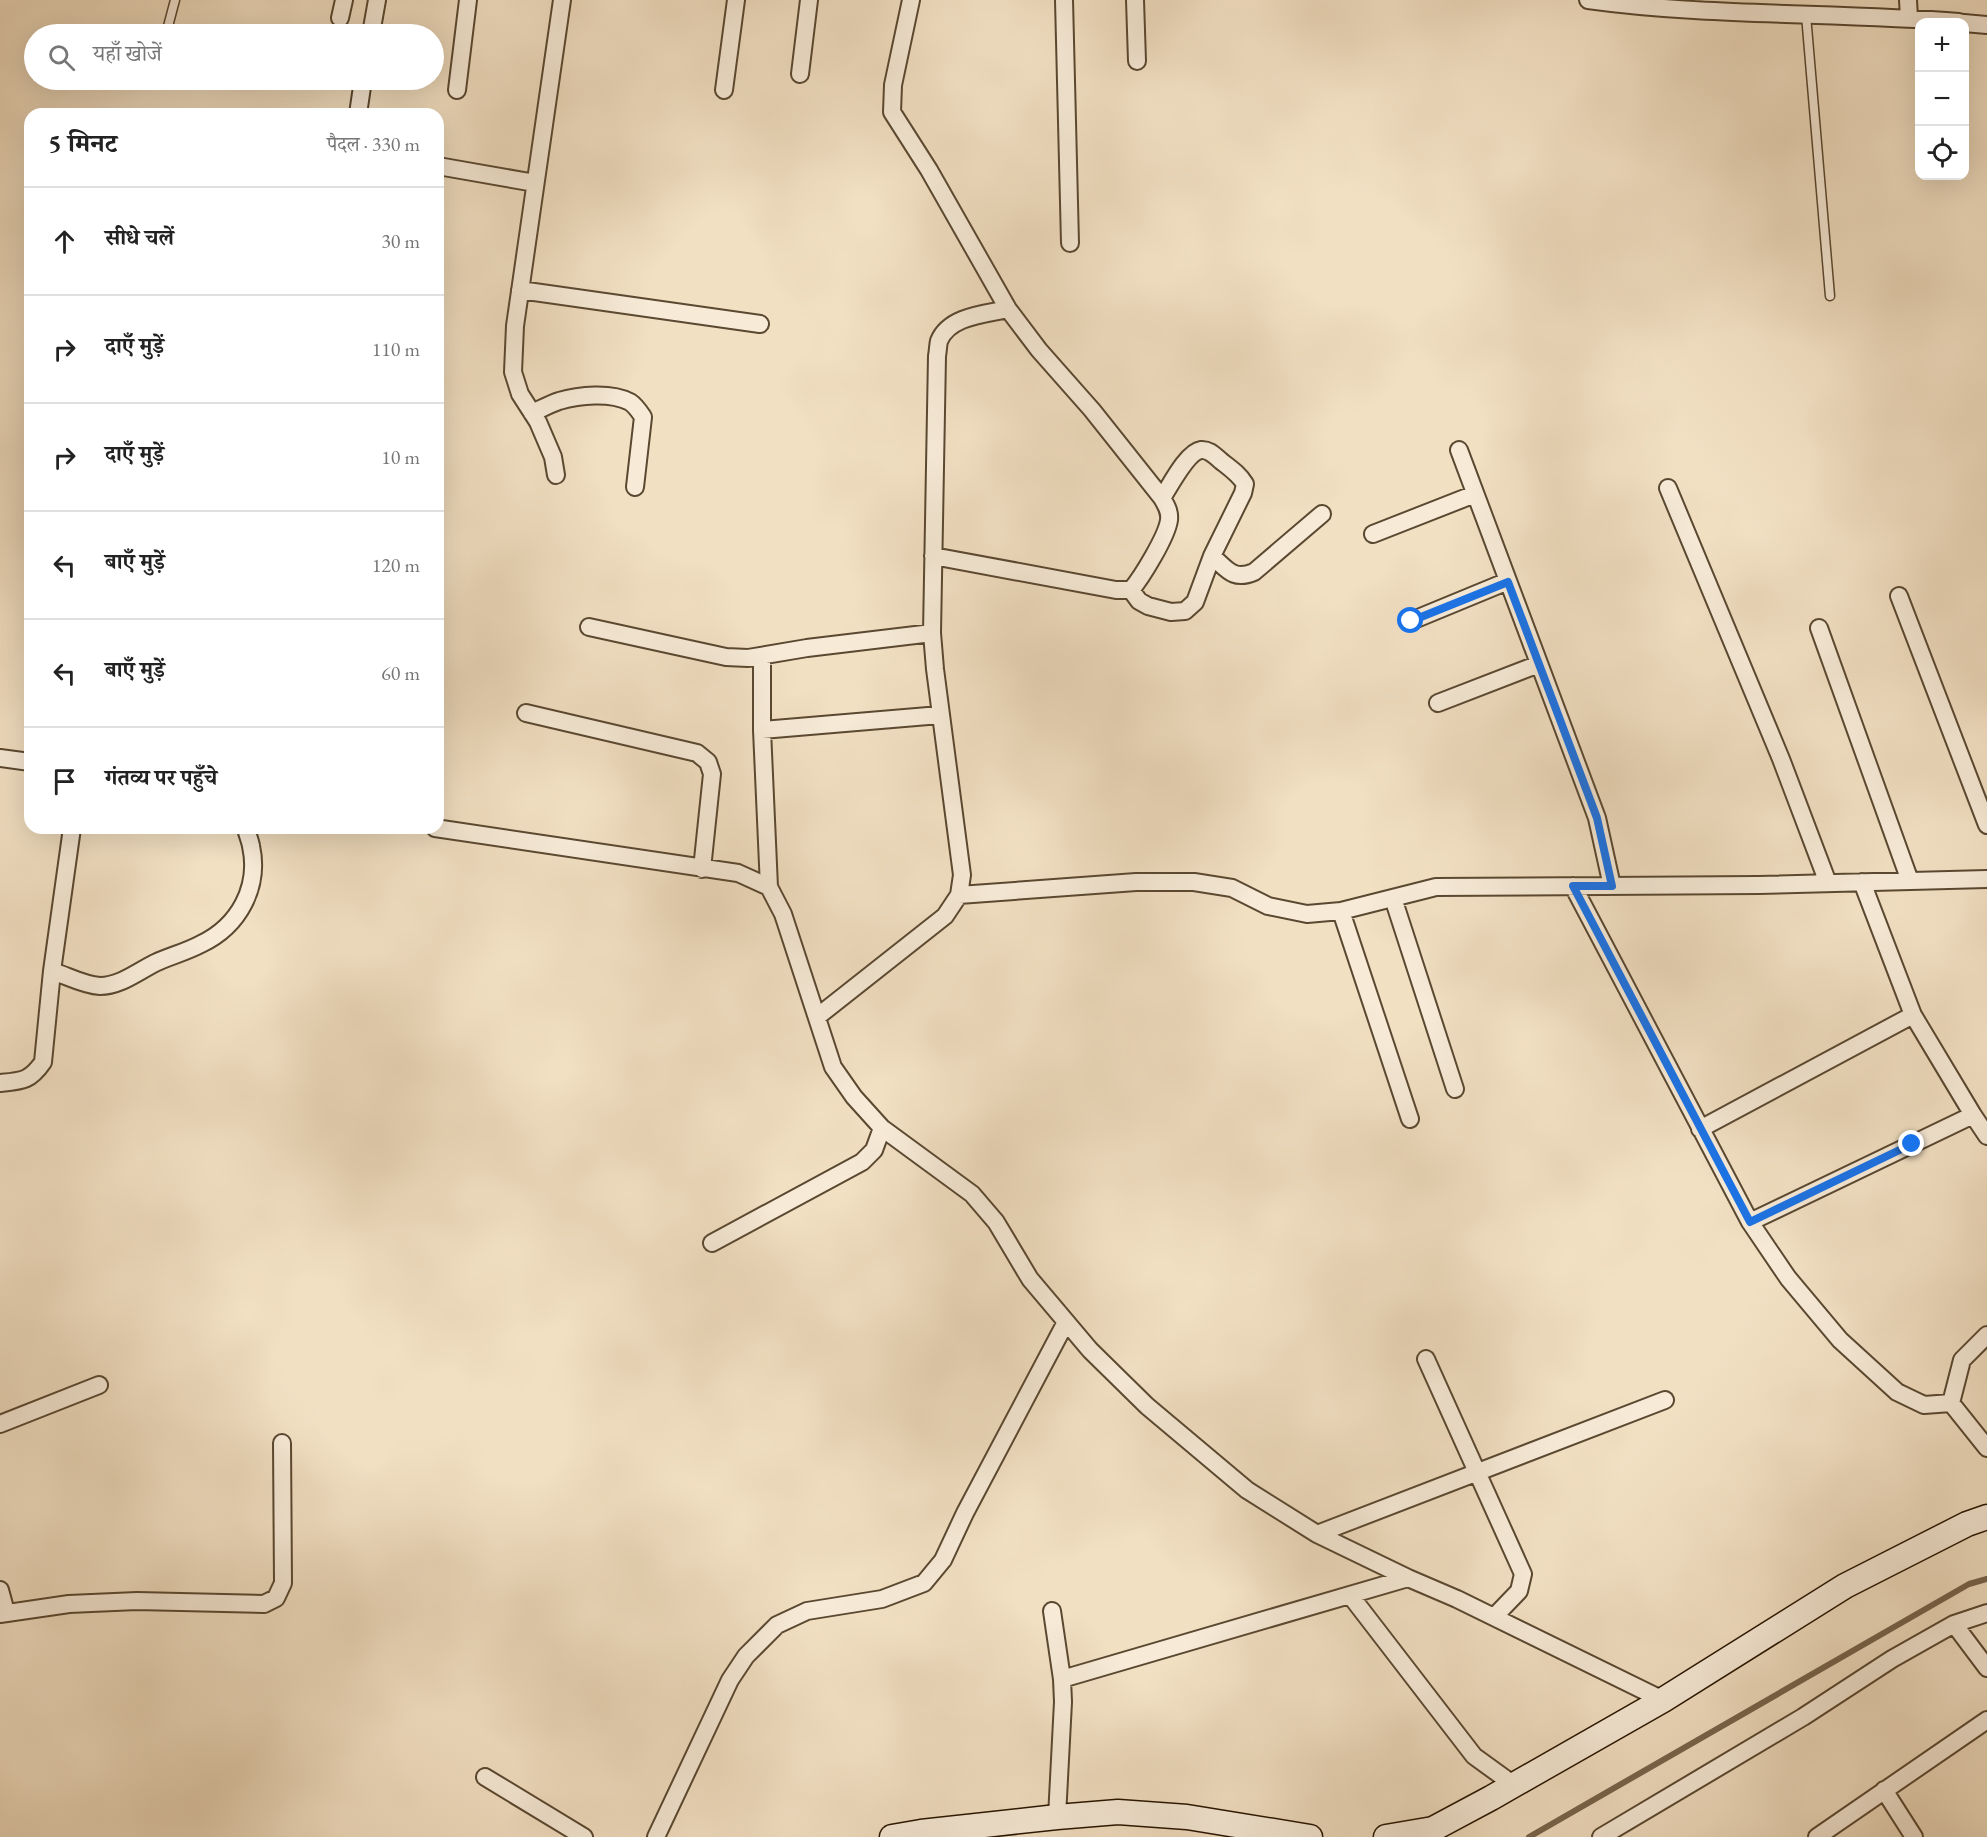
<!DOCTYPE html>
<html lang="hi">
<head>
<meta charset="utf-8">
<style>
  body { margin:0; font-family:"EB Garamond","Noto Serif Devanagari",serif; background:#f6f6f6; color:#222 }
  .controls { position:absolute; right:18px; top:18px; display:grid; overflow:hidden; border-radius:12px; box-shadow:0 6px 24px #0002 }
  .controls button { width:54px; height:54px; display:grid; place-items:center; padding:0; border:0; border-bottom:2px solid #e0e0e0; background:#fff; color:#222; font:30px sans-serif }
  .stop { position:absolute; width:18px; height:18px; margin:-14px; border:4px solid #1a73e8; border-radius:50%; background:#fff }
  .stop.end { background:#1a73e8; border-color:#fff; box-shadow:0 2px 6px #0008 }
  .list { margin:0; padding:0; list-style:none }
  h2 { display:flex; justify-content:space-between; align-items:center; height:78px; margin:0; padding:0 24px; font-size:26px }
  h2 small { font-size:20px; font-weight:400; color:#767676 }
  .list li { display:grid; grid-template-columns:39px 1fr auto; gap:18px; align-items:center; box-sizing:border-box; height:108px; padding:0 24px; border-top:2px solid #e0e0e0 }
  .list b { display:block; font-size:22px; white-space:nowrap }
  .list em { font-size:20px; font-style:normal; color:#767676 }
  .icon { flex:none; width:33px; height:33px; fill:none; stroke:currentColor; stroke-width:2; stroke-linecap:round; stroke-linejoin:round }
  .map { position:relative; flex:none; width:1987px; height:1837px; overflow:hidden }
  .search { position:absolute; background:#fff; box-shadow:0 6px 24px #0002; left:24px; top:24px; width:420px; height:66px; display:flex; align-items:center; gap:15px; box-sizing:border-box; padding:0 21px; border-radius:33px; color:#767676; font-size:22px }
  .panel { position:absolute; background:#fff; box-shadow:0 6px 24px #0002; left:24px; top:108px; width:420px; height:726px; border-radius:18px }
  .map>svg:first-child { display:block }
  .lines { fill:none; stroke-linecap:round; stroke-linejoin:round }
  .stream { stroke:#78654d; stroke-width:6 }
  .lane-casing { stroke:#5a4831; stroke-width:11 }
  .street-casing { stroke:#5a4831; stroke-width:20 }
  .secondary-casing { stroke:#281500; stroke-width:27 }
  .lane { stroke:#f7ebd8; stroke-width:8 }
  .street { stroke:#f7ebd8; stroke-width:16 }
  .secondary { stroke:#f7ebd8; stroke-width:24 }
  .route { stroke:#1a73e8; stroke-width:8 }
</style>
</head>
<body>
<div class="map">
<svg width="1987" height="1837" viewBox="0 0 1987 1837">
  <rect width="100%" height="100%" fill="#f2e0c3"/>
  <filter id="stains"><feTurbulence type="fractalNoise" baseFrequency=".00333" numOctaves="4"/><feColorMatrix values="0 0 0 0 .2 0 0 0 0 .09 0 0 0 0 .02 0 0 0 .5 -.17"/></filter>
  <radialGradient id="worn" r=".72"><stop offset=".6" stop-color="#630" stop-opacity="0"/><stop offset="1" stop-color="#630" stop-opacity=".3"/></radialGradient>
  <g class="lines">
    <!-- stream -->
    <path class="stream" d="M1529,1837L1969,1584L1987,1579"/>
    <!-- lane casing -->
    <g class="lane-casing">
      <path id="lane" d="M1806,15L1830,296
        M166,34L175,0"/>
    </g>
    <!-- street casing -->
    <g class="street-casing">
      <path id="street" d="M911,0L893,85L892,112L929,170L1008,309L1039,350L1092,410L1162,498C1166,505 1170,511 1169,520C1167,536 1142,577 1131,590H1116L933,556
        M1064,0L1070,243
        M1135,0L1137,61
        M1588,0C1711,17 1836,12 1959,22
        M1908,0L1909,18
        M340,18L344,0
        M1964,23L1987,25
        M371,34L377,0
        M800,74L809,0
        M457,90L468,0
        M724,90L736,0
        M358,114L363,80
        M438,166L535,183
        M520,290L760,324
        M532,413C541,409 550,404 559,401C579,395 611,392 630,402C636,406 639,411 643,417L635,487
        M1459,450L1597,818L1612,886
        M556,475L553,457L538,422L520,394L513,372L515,326L562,0
        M1668,488L1781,759L1828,883
        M1373,534L1475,494
        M1212,556C1227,569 1233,581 1254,572L1322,514
        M1131,590L1139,601L1148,606L1171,612L1185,611L1195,602L1212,556L1243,493L1245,484C1239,474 1230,468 1221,461C1215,456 1209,449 1201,450C1187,452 1170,486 1162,498
        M1899,596L1987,825
        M1411,621L1508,581
        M589,627L726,657L748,658L807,648L932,633
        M1819,628L1910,881
        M762,656V730L769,887
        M1438,703L1539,664
        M526,713L697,753L708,762L712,774L702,869
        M762,730L940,715
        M0,758L30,762
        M435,828L738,873L769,887L783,914L833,1067L854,1097L882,1128L972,1194L996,1222L1030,1279L1090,1350L1147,1406L1247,1490L1317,1534L1408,1578L1457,1599L1663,1700
        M1862,882L1913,1015L1973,1115L1987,1136
        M1573,886L1750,1222L1788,1278L1840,1340L1897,1392L1924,1405L1951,1403
        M959,895L1136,882H1194L1232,888L1268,906L1307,914L1341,911L1436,887L1759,885L1987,879
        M1393,898L1455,1089
        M1341,911L1410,1119
        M52,971C68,976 83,985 100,986C120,986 137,972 155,963C170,956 186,952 201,944C239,926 260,887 251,846C250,840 247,834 246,828
        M817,1017L945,916L959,895L962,875L935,669L932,633L937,356C938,351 938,345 939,341C949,316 985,314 1008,309
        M0,1083C22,1081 30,1081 43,1062L52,971L72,828
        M1700,1129L1913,1015
        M1750,1222L1973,1115
        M712,1243L862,1162L874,1150L882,1128
        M1987,1335L1962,1360L1951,1403L1987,1448
        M1426,1359L1523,1574L1519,1591L1494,1617
        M0,1424L99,1385
        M1317,1534L1665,1400
        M0,1590L6,1612
        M1350,1595L1474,1756L1514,1785
        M1052,1611L1062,1679L1063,1702L1057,1817
        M0,1614L69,1604L137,1601L264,1604L276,1598L283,1583L282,1443
        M1954,1624L1987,1668
        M1062,1679L1408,1578
        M485,1777L584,1837
        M1884,1790L1914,1837
        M656,1837L730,1680L746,1656L777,1625L807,1611L882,1599L924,1583L943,1560L965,1513L1066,1322
        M1601,1837L1803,1717L1892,1659L1954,1624L1987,1613
        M1817,1837L1987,1720"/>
    </g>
    <!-- secondary casing -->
    <g class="secondary-casing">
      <path id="secondary" d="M892,1837L921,1832L1057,1817L1118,1812L1187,1817L1310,1837
        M1386,1837L1433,1829L1491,1798L1663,1700L1845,1586L1967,1524L1987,1517"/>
    </g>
    <!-- lane -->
    <use href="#lane" class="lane"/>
    <!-- street -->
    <use href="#street" class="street"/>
    <!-- secondary -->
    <use href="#secondary" class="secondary"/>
  </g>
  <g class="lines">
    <!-- route -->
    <path class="route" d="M1411,621L1508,582L1597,818L1612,886H1573L1750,1222L1912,1144"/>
  </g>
  <rect width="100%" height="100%" filter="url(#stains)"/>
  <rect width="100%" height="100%" fill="url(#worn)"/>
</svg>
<div class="controls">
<button>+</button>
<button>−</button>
<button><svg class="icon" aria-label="locate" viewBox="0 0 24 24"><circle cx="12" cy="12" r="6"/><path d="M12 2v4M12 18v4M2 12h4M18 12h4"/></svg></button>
</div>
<div class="stop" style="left:1411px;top:621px"></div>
<div class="stop end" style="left:1912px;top:1144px"></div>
<div class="search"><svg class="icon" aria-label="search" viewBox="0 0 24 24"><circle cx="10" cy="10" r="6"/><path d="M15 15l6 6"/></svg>यहाँ खोजें</div>
<section class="panel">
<h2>5 मिनट<small>पैदल · 330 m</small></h2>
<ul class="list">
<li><svg class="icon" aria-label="ahead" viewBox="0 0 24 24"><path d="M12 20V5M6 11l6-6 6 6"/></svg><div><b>सीधे चलें</b></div><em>30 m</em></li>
<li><svg class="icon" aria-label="right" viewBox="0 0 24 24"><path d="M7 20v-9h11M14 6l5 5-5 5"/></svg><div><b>दाएँ मुड़ें</b></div><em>110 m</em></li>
<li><svg class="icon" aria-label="right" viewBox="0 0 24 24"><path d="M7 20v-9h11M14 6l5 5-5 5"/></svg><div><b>दाएँ मुड़ें</b></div><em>10 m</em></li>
<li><svg class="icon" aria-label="left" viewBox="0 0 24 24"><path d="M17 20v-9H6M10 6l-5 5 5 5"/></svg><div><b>बाएँ मुड़ें</b></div><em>120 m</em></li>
<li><svg class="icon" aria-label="left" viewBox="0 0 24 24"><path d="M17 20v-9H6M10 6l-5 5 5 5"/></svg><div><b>बाएँ मुड़ें</b></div><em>60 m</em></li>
<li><svg class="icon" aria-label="arrive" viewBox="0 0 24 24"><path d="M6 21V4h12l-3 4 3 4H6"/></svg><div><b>गंतव्य पर पहुँचे</b></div></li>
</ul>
</section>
</div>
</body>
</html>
